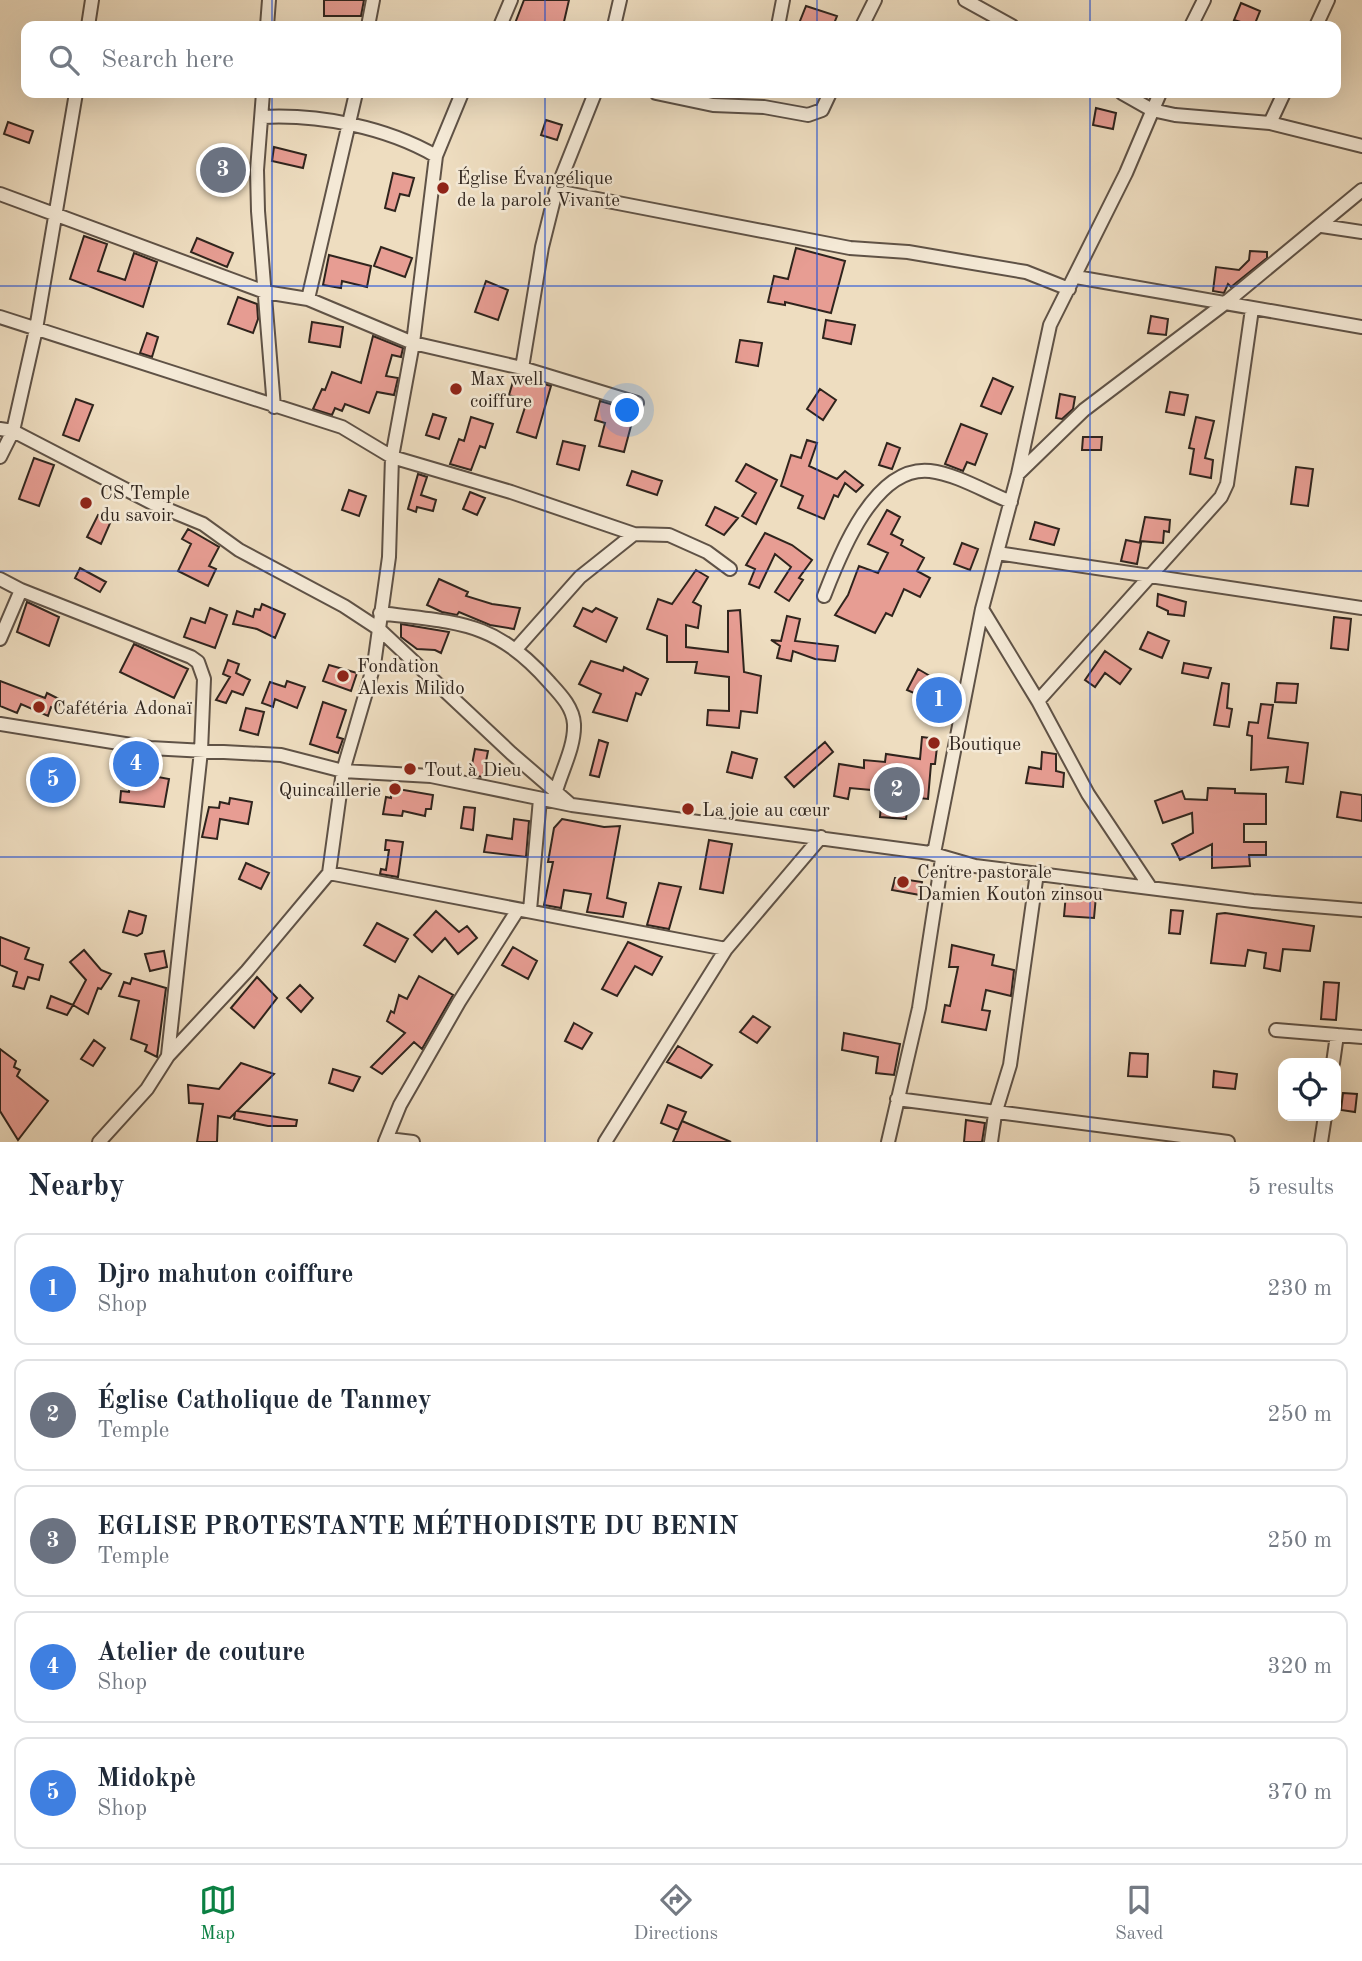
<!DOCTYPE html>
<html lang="en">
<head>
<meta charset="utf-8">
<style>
  body { margin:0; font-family:"Old Standard TT",serif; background:#f6f6f7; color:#1f2937 }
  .controls { position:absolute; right:21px; bottom:21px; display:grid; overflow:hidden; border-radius:14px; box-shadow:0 7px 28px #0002 }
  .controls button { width:63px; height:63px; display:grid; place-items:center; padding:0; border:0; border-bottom:2px solid #e0e1e3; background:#fff; color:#1f2937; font:35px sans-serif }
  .you { position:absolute; left:628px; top:411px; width:24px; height:24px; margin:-18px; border:5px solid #fff; border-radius:50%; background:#1a73e8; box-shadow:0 0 0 10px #1a73e833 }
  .badge { display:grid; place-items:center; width:46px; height:46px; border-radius:50%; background:#0b8043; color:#fff; font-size:23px; font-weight:700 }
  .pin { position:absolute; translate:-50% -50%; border:4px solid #fff; box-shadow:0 2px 7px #0006 }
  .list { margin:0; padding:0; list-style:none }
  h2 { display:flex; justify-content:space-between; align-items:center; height:91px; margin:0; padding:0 28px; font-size:30px }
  h2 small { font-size:23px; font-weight:400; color:#747a83 }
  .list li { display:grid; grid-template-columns:46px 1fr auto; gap:21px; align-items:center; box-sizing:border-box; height:112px; margin:0 14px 14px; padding:0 14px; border:2px solid #e0e1e3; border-radius:14px }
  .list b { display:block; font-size:26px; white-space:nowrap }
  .list p { margin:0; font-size:23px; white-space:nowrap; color:#747a83 }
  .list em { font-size:23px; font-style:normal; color:#747a83 }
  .icon { flex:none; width:38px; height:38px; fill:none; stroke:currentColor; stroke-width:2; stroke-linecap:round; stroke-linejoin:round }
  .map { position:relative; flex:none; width:1362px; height:1142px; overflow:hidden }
  .search { position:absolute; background:#fff; box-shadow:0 7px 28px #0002; left:21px; right:21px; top:21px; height:77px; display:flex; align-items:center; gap:18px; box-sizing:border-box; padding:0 24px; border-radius:14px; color:#747a83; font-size:26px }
  .sheet { height:721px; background:#fff }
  nav { display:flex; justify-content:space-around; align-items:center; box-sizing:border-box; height:98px; border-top:2px solid #e0e1e3; background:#fff; font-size:19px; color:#747a83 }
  nav a { display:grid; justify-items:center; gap:4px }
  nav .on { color:#0b8043 }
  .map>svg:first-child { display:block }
  .building { fill:#e79d93; stroke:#2f241d; stroke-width:2 }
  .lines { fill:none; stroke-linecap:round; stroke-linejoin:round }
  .street-casing { stroke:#5f5246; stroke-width:16 }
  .street { stroke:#f4e9d6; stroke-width:12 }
  .grid { fill:none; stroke:#1d4ed8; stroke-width:2; stroke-opacity:0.55 }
  .poi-dot { fill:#8f2418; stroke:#f4e9d6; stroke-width:2.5 }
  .labels { text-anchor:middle; stroke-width:5; stroke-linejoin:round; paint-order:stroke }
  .poi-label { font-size:19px; fill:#2f241d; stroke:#f4e9d6; text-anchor:start }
</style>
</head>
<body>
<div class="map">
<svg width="1362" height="1142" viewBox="0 0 1362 1142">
  <rect width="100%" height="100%" fill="#eeddc0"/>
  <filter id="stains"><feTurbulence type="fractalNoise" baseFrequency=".00286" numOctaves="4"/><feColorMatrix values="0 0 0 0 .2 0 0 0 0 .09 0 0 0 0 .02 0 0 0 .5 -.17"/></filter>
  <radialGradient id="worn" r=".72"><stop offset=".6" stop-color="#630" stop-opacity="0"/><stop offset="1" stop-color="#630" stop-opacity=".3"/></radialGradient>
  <!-- building -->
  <path class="building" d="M324,0H364L361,16H324Z
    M524,0H569L563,26H514Z
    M1241,3L1260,11L1254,26L1234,20Z
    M806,6L837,16L833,26H798Z
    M1096,108L1116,113L1113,129L1093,125Z
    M546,120L562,125L557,140L541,135Z
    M8,122L33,131L29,143L4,134Z
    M274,147L306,155L303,168L272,161Z
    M393,173L414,178L409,196L400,194L395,211L385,208Z
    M84,236L107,244L98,271L125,280L134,253L157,262L143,307L70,279Z
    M197,238L233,253L227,267L191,252Z
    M381,247L412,258L405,277L374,266Z
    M796,248L845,261L831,313L785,302V305L768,302L774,276L788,279Z
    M1250,251L1267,252V258L1231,287L1228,284L1224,293L1213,291L1216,267L1239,270L1249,260Z
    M329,255L371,266L367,287L342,281L341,288L323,285Z
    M486,281L508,290L498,320L475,312Z
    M238,297L257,304L258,319L253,333L228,324Z
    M1151,316L1168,319L1166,335L1148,333Z
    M826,320L855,325L851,344L823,338Z
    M312,322L343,327L340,347L309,342Z
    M147,333L158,337L152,357L140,353Z
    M373,336L403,348L401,357L392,355L386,376L398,378L394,395L377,392L369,413L345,404L342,411L335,408L332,415L313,409L322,389L325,390L332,372L361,383Z
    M740,340L762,343L758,366L736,362Z
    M515,375L551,386L536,438L517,432L527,401L509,395Z
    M993,378L1013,387L1001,414L981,406Z
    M820,389L836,400L823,420L807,409Z
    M1170,392L1188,395L1184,415L1166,412Z
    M1060,394L1075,397L1073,409L1062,419L1056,418Z
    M76,399L93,405L79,441L63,435Z
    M600,401L635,411L624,452L599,446L605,423L595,420Z
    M433,414L446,418L439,439L426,435Z
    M471,417L493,424L485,448L480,446L471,470L450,464L459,439L464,441Z
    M1196,417L1214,421L1205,458L1213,460L1211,478L1190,474L1194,449L1189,448Z
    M961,424L987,434L975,465L967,462L963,471L945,464Z
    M1083,437H1102L1101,450H1082Z
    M807,440L817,443L809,466L837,479L845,471L863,485L856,492L845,483L838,497L834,495L824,519L798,508L803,496L781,486L791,455L801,458Z
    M563,441L585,446L579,470L557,464Z
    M887,443L900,448L892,469L879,465Z
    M34,458L54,465L39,506L19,499Z
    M746,464L777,480L756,524L742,516L756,493L736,481Z
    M1296,467L1313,469L1308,506L1291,504Z
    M632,471L662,481L657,495L627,485Z
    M418,474L427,477L421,495L436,500L433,511L417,507L416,512L408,509Z
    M349,490L366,496L359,516L342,510Z
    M470,492L485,498L477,515L463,509Z
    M715,507L738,518L724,535L706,525Z
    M887,510L900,517L891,534L903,540L901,545L924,558L917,571L930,578L920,597L904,589L892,616L886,613L875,633L835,615L848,595L859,566L878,573L888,553L868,544Z
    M98,515L111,521L101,544L87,537Z
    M1145,517L1170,520L1169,532L1164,531L1163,543L1140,541Z
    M1035,522L1059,529L1054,545L1030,539Z
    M188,529L219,547L209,566L216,569L208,586L178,571L191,544L182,539Z
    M765,533L792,545L812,560L799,578L803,580L789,601L775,592L791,567L775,554L759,588L749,584L755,569L746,565Z
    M1126,540L1141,543L1137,564L1121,561Z
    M962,543L978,549L970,570L954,564Z
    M80,568L106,582L100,592L75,578Z
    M696,570L708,577L693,602L701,606L698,628L686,625V647L728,652V611L740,610L744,672L761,676L757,713L741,711L739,728L707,725L708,710L729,711V677L695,673L697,662H667V636L647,629L658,599L672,604Z
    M439,579L468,592L466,596L492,604L520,608L514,629L490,625L459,612L457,615L442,612L427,605Z
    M1158,594L1186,602L1184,616L1168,614V611L1157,606Z
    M27,602L59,617L49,646L17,632Z
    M262,604L285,614L275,638L257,629L233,624L237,611L253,617L255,609L260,610Z
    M210,608L227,615L215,648L184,637L191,618L205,623Z
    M583,608L592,612L596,608L617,618L606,642L574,626Z
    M787,616L800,619L795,641L838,646L835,661L815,659L793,651L791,661L777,658L780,646L771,640L781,641Z
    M1334,617L1351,619L1348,650L1331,648Z
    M401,624L449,632L441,653L435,650L417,649L401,637Z
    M1148,632L1169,641L1162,658L1140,649Z
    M134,644L188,669L174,698L120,672Z
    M1105,651L1131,669L1120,684L1105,673L1095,687L1085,680Z
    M228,660L239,664L236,673L250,680L243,695L232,691L226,703L216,700L230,677L223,674Z
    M591,661L623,671L624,667L648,679L641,695L636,693L627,721L593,712L601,694L579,684Z
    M1184,663L1211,668L1208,678L1182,673Z
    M329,665L357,673L351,691L323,681Z
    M918,669L947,686L937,703L907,690Z
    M0,681L45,698L47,693L61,700L57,709L51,707L48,716L21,704L17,713L0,706Z
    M287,681L305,687L297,708L275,699L273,707L262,703L270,682L285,687Z
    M1222,683L1229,684L1227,708L1232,709L1229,727L1214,725Z
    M1277,683L1298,684L1296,703L1275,702Z
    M323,702L346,710L337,737L343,739L338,753L310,744Z
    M1261,704L1273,705L1268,738L1308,743L1303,784L1286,782L1288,767L1251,770L1252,736L1247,735L1249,722L1258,723Z
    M246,708L264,712L258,735L240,730Z
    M922,737L938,739L935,764H931L928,799L909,797L906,819L880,817L882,791L850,788L848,799L834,796L839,764L864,768V760L885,762L886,754L920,759Z
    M599,740L608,743L599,777L590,775Z
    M825,742L833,752L794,787L785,777Z
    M475,749L488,751L483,777L470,775Z
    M732,752L757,759L752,778L727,772Z
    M1042,752L1056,754V771L1064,773L1063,787L1026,783L1029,767L1041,769Z
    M128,755L149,758L147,775L169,779L164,807L120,802L121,791L129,792L132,766H127Z
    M51,774L69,776L67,795L49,793Z
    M392,788L433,795L431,809H426L425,816L403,811L402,816L383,814L386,797L391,798Z
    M1208,788L1235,789V793L1266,794V824H1244V842H1266V855H1249L1250,866L1212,868V844L1180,860L1172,844L1193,833L1192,813L1163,823L1155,801L1182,791L1185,799L1207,800Z
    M1341,792L1362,795V821L1337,817Z
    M230,798L252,802L248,824L220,819L217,839L202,837L209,807L219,808L220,802L229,804Z
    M464,807L475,808L473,830L461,828Z
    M514,819L529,821L526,857L484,852L487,835L512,839Z
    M562,819L604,827L620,826L607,898L626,903L623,917L587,912L591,894L564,890L561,908L544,905L553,862H548L554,828Z
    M386,840L403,842L398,877L380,874L381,869L386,870L389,850H385Z
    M709,840L732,844L723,893L700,889Z
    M246,863L269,873L261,889L239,879Z
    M895,878L922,882L920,895L892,890Z
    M659,883L681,887L669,929L647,925Z
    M1066,894L1096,896L1094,918L1064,916Z
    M1171,910L1183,911L1180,934L1169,933Z
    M129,911L146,916L142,933L137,936L123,932Z
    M436,911L459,932L467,926L477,938L458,954L445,938L432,952L414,935Z
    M1225,913L1314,926L1310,951L1283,949L1280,971L1264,968L1266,953L1248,950L1245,966L1211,963L1217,914Z
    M377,923L408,939L395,962L364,945Z
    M0,937L29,948L25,959L43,965L39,980L28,977L24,989L13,986L17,972L0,965Z
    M628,942L662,957L652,975L635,966L617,996L602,989Z
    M952,945L994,955L992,965L1014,970L1011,996L986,990L982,1010L990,1011L986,1030L942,1022L945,1005L950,1006L958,967H949Z
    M513,947L537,961L528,979L502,965Z
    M84,950L101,970L111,974L101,989L98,988L88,1014L73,1005L86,980L70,962Z
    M164,951L167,967L150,971L145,954Z
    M419,976L453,995L422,1049L414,1042L382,1074L371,1067L405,1033L387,1021L391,1011L394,1013L399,995L407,999Z
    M257,977L277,998L254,1028L231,1008Z
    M132,978L166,988L157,1057L145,1051L147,1045L131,1039L139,1001L119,996L124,982L130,984Z
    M1324,982L1339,983L1336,1020L1321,1019Z
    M300,985L313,998L301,1012L287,998Z
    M51,996L73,1005L67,1015L47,1008Z
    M753,1016L770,1027L757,1043L740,1032Z
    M574,1023L592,1033L582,1049L565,1041Z
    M844,1033L900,1044L894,1075L876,1073L878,1057L842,1050Z
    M94,1040L105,1048L93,1066L81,1059Z
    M678,1046L712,1065L701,1078L667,1062Z
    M0,1049L16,1061L14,1067L20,1070L17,1076L48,1101L18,1140L0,1111Z
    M1130,1053L1148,1054L1147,1077L1128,1076Z
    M241,1063L274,1074L237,1111L297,1120L296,1126H268L234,1119L235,1113L230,1118L218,1116L217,1142H197L203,1104L189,1103L188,1085L219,1089Z
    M333,1069L360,1077L353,1091L329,1083Z
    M1214,1071L1237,1074L1235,1089L1213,1087Z
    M1343,1093L1357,1094L1355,1112L1341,1110Z
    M668,1105L686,1112L678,1130L661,1123Z
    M966,1120L985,1123L982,1142H964Z
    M682,1121L731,1142H673Z"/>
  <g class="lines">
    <!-- street casing -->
    <g class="street-casing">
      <path id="street" d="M965,0L1012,26
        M88,26L92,0
        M267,26L269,0
        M368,26L373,0
        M500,26L511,0
        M614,26L620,0
        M778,26L783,0
        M862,26L875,0
        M1191,26L1204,0
        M1316,26L1328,0
        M263,93L257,170L258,211L274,407
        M656,93L713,105L764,107L808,115L822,110L830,93
        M1122,93L1152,110L1175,115L1270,123L1362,146
        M262,117C319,114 386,127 436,156
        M1270,123L1284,93
        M556,191L850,248L908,252L1026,272L1069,289
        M0,194L265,292L308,299L413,343L522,368L637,403
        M1322,226L1362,232
        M1076,277L1362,327
        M308,299L356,93
        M0,317L342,427L392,457L511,492L634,534L669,535L707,552L730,569
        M522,368L542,247L556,191L595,93
        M0,429L13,431L152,503L203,524L239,550L344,606L379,629L511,753L570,804
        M0,457L13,431L36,329L76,93
        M1018,474L1084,410L1224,304L1362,190
        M997,553L1362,608
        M0,579L21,590L191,657L198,662L204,679L201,751L168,1055
        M824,596C840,555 874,465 930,471C956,474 986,492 1011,502
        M982,609L1038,701L1088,794L1150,887
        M380,613C457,623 495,620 549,682C560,694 573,707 574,724C575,746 562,770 556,791
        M0,639L21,590
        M516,649L580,577L634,534
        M1038,701L1221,497L1227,484L1252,309
        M0,724L150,748L281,755L343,771L431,776L572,805L930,853L975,866L1253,901L1362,910
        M930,853L935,848L982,609L1018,474L1050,325L1126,173L1160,93
        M329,873L726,949
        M530,910L540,799
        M1276,1030L1362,1037
        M1333,1063L1337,1035
        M897,1099L1228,1142
        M388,1139L413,1142
        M99,1142L147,1089L168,1056L247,971L329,873L343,771L374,665L389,557L392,457L413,343L436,156L462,93
        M385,1142L400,1105L459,1002L517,911
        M605,1142L726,949L821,837
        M888,1142L919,1008L942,859
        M991,1142L995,1114L1010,1065L1037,873
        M1321,1142L1325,1116"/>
    </g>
    <!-- street -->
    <use href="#street" class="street"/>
  </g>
  <!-- grid -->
  <path class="grid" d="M272,0V26M545,0V26M817,0V26M1090,0V26M272,93V1142M545,93V1142M817,93V1142M1090,93V1142M0,286H1362M0,571H1362M0,857H1362"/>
  <!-- markers -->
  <g class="poi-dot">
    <circle cx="443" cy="188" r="7"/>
    <circle cx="456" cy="389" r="7"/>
    <circle cx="86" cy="503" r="7"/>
    <circle cx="343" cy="676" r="7"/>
    <circle cx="39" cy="707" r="7"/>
    <circle cx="934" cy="743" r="7"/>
    <circle cx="410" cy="769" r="7"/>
    <circle cx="395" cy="789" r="7"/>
    <circle cx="688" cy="809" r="7"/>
    <circle cx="903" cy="882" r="7"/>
  </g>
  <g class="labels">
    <!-- poi labels -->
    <g class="poi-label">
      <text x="457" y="184">Église Évangélique<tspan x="457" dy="22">de la parole Vivante</tspan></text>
      <text x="470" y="385">Max well<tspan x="470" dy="22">coiffure</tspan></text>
      <text x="100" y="499">CS Temple<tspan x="100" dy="22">du savoir</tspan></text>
      <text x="357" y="672">Fondation<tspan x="357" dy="22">Alexis Milido</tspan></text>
      <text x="53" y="714">Cafétéria Adonaï</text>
      <text x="948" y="750">Boutique</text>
      <text x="424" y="776">Tout à Dieu</text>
      <text x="381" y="796" text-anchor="end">Quincaillerie</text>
      <text x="702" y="816">La joie au cœur</text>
      <text x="917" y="878">Centre pastorale<tspan x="917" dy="22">Damien Kouton zinsou</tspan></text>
    </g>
  </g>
  <rect width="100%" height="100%" filter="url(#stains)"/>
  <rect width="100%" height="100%" fill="url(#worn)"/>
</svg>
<div class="controls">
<button><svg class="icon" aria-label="locate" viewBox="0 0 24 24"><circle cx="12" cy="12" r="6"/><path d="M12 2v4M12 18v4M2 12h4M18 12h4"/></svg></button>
</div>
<div class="you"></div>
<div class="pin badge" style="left:939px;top:700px;background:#3f7fe0">1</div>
<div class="pin badge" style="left:897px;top:790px;background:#6b7280">2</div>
<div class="pin badge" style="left:223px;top:170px;background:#6b7280">3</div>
<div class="pin badge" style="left:136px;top:764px;background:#3f7fe0">4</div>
<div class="pin badge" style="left:53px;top:780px;background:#3f7fe0">5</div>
<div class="search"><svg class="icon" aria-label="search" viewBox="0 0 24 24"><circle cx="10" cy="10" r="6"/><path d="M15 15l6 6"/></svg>Search here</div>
</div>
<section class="sheet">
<h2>Nearby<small>5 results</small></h2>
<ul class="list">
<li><span class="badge" style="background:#3f7fe0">1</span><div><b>Djro mahuton coiffure</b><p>Shop</p></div><em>230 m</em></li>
<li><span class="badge" style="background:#6b7280">2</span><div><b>Église Catholique de Tanmey</b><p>Temple</p></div><em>250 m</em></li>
<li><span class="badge" style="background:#6b7280">3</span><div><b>EGLISE PROTESTANTE MÉTHODISTE DU BENIN</b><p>Temple</p></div><em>250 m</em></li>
<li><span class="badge" style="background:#3f7fe0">4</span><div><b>Atelier de couture</b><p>Shop</p></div><em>320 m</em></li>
<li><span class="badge" style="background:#3f7fe0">5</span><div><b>Midokpè</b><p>Shop</p></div><em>370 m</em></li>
</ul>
</section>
<nav>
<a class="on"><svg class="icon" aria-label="map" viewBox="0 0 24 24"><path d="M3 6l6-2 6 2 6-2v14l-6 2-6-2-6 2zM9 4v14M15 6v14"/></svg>Map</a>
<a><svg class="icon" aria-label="directions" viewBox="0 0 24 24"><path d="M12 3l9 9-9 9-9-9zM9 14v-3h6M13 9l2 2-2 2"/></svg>Directions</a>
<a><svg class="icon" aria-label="saved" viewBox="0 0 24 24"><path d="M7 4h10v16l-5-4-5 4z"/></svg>Saved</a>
</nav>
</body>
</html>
